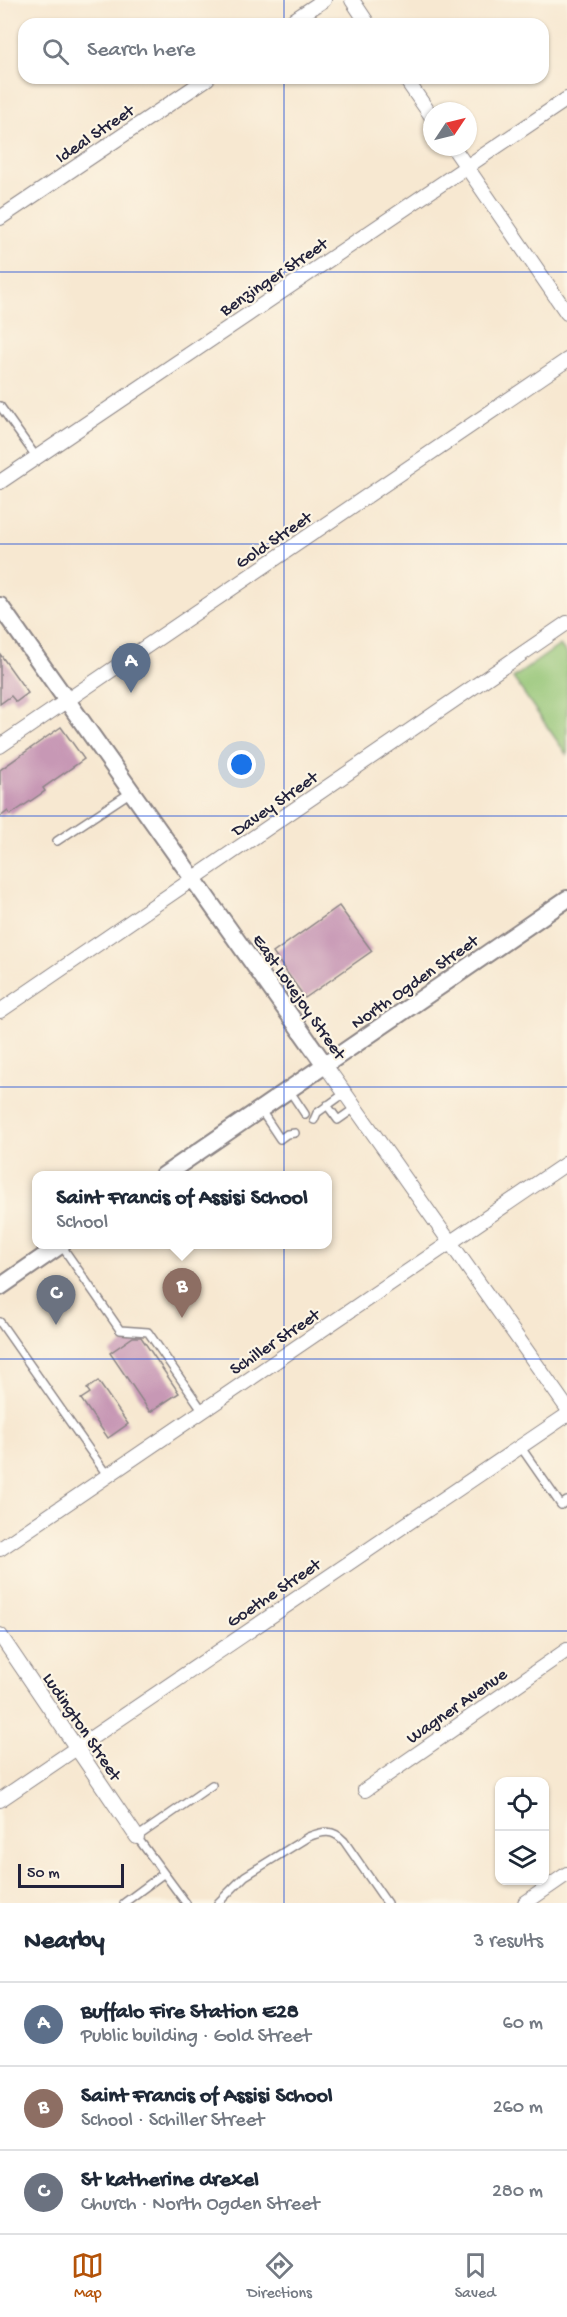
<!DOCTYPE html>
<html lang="en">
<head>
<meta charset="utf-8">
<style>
  body { margin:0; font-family:"Gochi Hand",sans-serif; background:#f2f2f3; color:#1f2937 }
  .controls { position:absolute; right:18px; bottom:18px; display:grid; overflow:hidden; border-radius:12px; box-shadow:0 2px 4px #0004 }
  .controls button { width:54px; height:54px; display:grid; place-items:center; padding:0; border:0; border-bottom:2px solid #e0e1e3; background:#fff; color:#1f2937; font:30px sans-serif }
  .compass { position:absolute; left:423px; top:102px; width:54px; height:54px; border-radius:50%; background:#fff; box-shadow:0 2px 4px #0004; rotate:55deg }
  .scale { position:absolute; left:18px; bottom:15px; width:106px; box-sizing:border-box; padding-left:6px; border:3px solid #22223b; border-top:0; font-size:16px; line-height:21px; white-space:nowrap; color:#22223b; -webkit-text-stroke:4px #fcf5e5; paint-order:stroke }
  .you { position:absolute; left:242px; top:765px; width:21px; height:21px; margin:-15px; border:4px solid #fff; border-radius:50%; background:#1a73e8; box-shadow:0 0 0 9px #1a73e833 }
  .badge { display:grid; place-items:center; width:39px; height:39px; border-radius:50%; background:#b45309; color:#fff; font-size:20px; font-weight:700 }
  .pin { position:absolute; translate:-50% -50px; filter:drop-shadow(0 2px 3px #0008) }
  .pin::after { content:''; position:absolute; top:32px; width:21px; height:18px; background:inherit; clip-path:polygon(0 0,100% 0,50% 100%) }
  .popup { position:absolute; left:32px; top:1171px; width:300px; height:78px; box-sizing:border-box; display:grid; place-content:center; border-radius:12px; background:#fff; filter:drop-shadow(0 2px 4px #0005); font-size:20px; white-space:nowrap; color:#747a83 }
  .popup b { font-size:22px; color:#1f2937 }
  .popup::after { content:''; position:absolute; left:50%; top:100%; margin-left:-12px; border:12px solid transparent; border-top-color:#fff }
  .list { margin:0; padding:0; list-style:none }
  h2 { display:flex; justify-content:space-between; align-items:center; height:78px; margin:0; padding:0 24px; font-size:26px }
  h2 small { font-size:20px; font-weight:400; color:#747a83 }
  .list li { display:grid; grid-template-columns:39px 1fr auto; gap:18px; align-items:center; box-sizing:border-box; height:84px; padding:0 24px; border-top:2px solid #e0e1e3 }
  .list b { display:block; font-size:22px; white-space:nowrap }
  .list p { margin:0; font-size:20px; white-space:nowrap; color:#747a83 }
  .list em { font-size:20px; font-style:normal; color:#747a83 }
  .icon { flex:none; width:33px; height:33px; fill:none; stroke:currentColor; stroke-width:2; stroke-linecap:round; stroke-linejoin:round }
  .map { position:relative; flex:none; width:567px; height:1903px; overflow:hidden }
  .search { position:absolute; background:#fff; box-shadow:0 2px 4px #0004; left:18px; right:18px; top:18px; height:66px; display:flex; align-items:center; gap:15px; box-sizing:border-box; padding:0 21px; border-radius:18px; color:#747a83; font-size:22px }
  .sheet { height:330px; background:#fff }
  nav { display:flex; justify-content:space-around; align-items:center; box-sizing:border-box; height:84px; border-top:2px solid #e0e1e3; background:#fff; font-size:16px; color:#747a83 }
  nav a { display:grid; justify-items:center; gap:3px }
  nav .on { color:#b45309 }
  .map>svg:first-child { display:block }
  .green { fill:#93c474; stroke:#5a7358; stroke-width:1.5 }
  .building { fill:#c798b5 }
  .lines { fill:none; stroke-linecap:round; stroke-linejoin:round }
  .service-casing { stroke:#8c8586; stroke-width:10 }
  .minor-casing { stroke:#8c8586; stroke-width:16 }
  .tertiary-casing { stroke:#8c8586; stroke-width:20 }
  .service { stroke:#fff; stroke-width:7 }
  .minor { stroke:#fff; stroke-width:14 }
  .tertiary { stroke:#fff; stroke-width:16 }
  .grid { fill:none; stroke:#1d4ed8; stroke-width:1.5; stroke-opacity:0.55 }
  .labels { text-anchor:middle; stroke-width:4.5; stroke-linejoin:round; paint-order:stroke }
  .street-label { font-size:18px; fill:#22223b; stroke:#fcf5e5 }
</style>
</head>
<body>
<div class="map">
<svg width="567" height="1903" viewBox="0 0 567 1903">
  <rect width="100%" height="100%" fill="#fcf5e5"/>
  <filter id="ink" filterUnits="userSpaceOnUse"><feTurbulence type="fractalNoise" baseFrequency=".0167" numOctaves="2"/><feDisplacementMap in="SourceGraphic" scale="12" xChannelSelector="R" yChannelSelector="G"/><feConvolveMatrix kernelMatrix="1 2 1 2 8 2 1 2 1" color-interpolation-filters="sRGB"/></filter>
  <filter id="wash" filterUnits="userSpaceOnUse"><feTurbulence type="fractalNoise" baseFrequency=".008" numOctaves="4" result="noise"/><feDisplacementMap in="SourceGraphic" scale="24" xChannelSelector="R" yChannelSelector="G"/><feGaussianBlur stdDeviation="1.35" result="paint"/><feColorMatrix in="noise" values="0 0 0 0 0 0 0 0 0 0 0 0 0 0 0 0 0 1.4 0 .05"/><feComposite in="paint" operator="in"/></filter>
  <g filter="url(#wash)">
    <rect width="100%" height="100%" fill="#f7e8d1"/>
    <!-- green -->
    <path class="green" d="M560,645L567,654V755L513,678Z"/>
    <g id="blocks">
      <!-- building -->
      <path class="building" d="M0,654L28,693L16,702L11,696L0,704Z
        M61,727L84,759L43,788L45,791L10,815L8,811L0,817V770Z
        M339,906L372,951L305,998L273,953Z
        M133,1337H141L179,1393L150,1412L110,1353Z
        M98,1381L128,1424L108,1438L81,1399L90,1393L87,1389Z"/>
    </g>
  </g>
  <g filter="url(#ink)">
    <use href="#blocks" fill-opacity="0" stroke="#8c8586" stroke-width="1.5"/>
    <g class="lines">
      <!-- service casing -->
      <g class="service-casing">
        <path id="service" d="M0,406L37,458
          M57,841L131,792
          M289,1090L305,1114
          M327,1105L338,1120L355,1108
          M260,1109L280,1139L287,1134L295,1133
          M314,1120L317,1113L345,1093
          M61,1245L120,1330L148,1332L203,1411
          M0,1322L107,1475
          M520,1446L561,1505L567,1501
          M124,1903L163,1874
          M186,1903L137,1837L212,1785
          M218,1903L245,1876L308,1837C323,1831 333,1829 344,1841L387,1903"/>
      </g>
      <!-- minor casing -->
      <g class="minor-casing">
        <path id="minor" d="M352,0L368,24
          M288,24L324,0
          M405,78L432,117
          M453,147L567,313
          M0,218L208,78
          M0,482L567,99
          M0,746L567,360
          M0,1011L567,623
          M325,1065L567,1408
          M0,1549L567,1163
          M0,1635L137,1837
          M365,1790L567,1650
          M0,1800L567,1415
          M525,1903L567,1874"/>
      </g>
      <!-- tertiary casing -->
      <g class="tertiary-casing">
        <path id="tertiary" d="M0,606L325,1065
          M163,1176L567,899
          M0,1287L62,1244"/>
      </g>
      <!-- service -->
      <use href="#service" class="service"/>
      <!-- minor -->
      <use href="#minor" class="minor"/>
      <!-- tertiary -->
      <use href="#tertiary" class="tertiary"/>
    </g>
  </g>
  <!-- grid -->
  <path class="grid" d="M284,0V24M284,78V1903M0,272H567M0,544H567M0,816H567M0,1087H567M0,1359H567M0,1631H567"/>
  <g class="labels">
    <!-- street labels -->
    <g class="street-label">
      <text transform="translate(94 133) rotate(-34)" y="6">Ideal Street</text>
      <text transform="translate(273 276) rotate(-34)" y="6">Benzinger Street</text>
      <text transform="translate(273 539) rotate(-34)" y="6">Gold Street</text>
      <text transform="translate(274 803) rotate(-35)" y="6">Davey Street</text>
      <text transform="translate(414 981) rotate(-35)" y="6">North Ogden Street</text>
      <text transform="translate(300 996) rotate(55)" y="6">East Lovejoy Street</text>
      <text transform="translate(274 1341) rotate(-34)" y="6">Schiller Street</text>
      <text transform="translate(273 1592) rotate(-34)" y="6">Goethe Street</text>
      <text transform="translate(456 1705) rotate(-35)" y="6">Wagner Avenue</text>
      <text transform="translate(83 1726) rotate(56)" y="6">Ludington Street</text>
    </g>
  </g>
</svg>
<div class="controls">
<button><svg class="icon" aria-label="locate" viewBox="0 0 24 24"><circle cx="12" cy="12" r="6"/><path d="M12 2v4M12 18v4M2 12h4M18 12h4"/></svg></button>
<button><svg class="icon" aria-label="layers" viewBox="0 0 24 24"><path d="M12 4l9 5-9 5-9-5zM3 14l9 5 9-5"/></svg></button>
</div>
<svg class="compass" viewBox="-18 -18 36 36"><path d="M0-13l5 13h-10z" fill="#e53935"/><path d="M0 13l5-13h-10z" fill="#747a83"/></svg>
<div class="scale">50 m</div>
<div class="you"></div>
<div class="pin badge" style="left:131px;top:693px;background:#5c6f8a">A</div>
<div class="pin badge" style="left:182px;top:1318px;background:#8d6e63">B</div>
<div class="popup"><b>Saint Francis of Assisi School</b>School</div>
<div class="pin badge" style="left:56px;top:1325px;background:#6b7280">C</div>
<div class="search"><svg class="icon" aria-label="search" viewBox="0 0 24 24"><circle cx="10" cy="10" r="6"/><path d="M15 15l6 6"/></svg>Search here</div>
</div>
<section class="sheet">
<h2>Nearby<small>3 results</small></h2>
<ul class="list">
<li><span class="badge" style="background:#5c6f8a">A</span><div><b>Buffalo Fire Station E28</b><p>Public building · Gold Street</p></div><em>60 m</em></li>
<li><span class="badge" style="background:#8d6e63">B</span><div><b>Saint Francis of Assisi School</b><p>School · Schiller Street</p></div><em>260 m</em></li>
<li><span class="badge" style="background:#6b7280">C</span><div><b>St katherine drexel</b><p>Church · North Ogden Street</p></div><em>280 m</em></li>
</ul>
</section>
<nav>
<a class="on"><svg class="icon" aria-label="map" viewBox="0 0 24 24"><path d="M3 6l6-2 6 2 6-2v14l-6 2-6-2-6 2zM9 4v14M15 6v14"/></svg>Map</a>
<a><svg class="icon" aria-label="directions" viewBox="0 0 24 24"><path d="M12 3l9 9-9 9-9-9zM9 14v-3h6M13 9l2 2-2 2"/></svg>Directions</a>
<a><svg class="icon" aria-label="saved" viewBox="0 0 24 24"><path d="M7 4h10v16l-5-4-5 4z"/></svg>Saved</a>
</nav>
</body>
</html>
